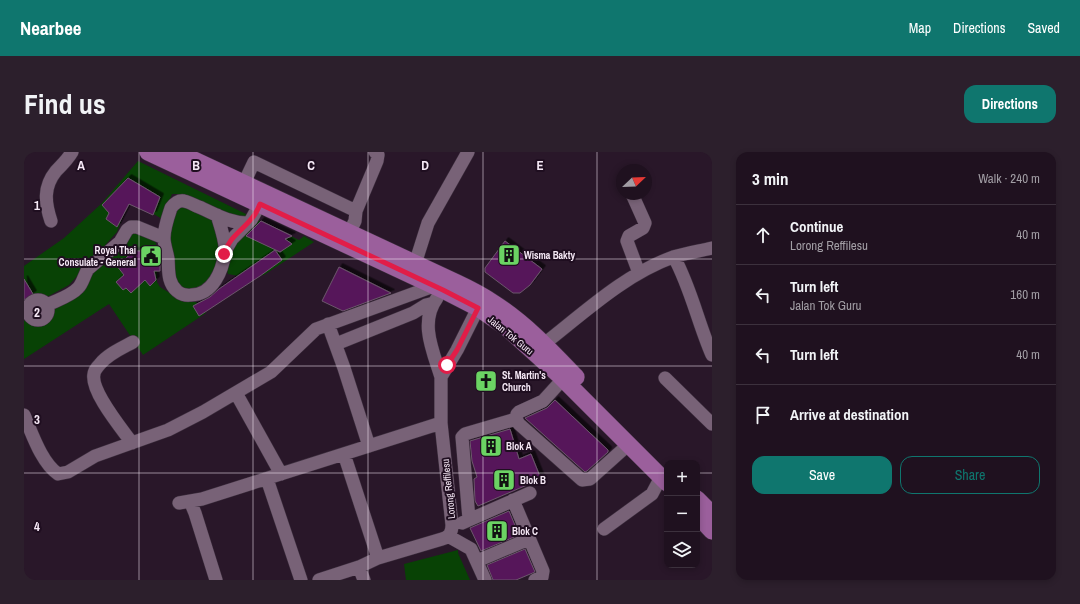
<!DOCTYPE html>
<html lang="en">
<head>
<meta charset="utf-8">
<style>
  body { margin:0; font-family:"Archivo Narrow",sans-serif; background:#2c1f2c; color:#f1f3f6 }
  .controls { position:absolute; right:12px; bottom:12px; display:grid; overflow:hidden; border-radius:8px; box-shadow:0 2px 6px #0003 }
  .controls button { width:36px; height:36px; display:grid; place-items:center; padding:0; border:0; border-bottom:1px solid #3c313d; background:#1f111f; color:#f1f3f6; font:20px sans-serif }
  .compass { position:absolute; left:592px; top:12px; width:36px; height:36px; border-radius:50%; background:#1f111f; box-shadow:0 2px 6px #0003; rotate:67deg }
  .stop { position:absolute; width:12px; height:12px; margin:-9px; border:3px solid #e11d48; border-radius:50%; background:#fff }
  .stop.end { background:#e11d48; border-color:#fff; box-shadow:0 1px 4px #0008 }
  .list { margin:0; padding:0; list-style:none }
  h2 { display:flex; justify-content:space-between; align-items:center; height:52px; margin:0; padding:0 16px; font-size:17px }
  h2 small { font-size:13px; font-weight:400; color:#a19da4 }
  .list li { display:grid; grid-template-columns:26px 1fr auto; gap:12px; align-items:center; box-sizing:border-box; height:60px; padding:0 16px; border-top:1px solid #3c313d }
  .list b { display:block; font-size:15px; white-space:nowrap }
  .list p { margin:0; font-size:13px; white-space:nowrap; color:#a19da4 }
  .list em { font-size:13px; font-style:normal; color:#a19da4 }
  .actions { display:flex; gap:8px; padding:12px 16px }
  .actions a { flex:1; padding:9px 0; border:1px solid #0f766e; border-radius:12px; text-align:center; font-size:14px; color:#0f766e }
  .actions .main { background:#0f766e; color:#fff }
  .icon { flex:none; width:22px; height:22px; fill:none; stroke:currentColor; stroke-width:2; stroke-linecap:round; stroke-linejoin:round }
  .map { position:relative; flex:none; width:688px; height:428px; overflow:hidden; border-radius:12px }
  header { display:flex; align-items:center; gap:24px; box-sizing:border-box; height:56px; padding:0 20px; background:#0f766e; color:#fff }
  header strong { font-size:19px }
  nav { display:flex; gap:22px; margin-inline-start:auto; font-size:14px }
  .intro { display:flex; align-items:center; justify-content:space-between; box-sizing:border-box; height:96px; padding:0 24px }
  h1 { margin:0; font-size:28px }
  .button { padding:10px 18px; border-radius:12px; background:#0f766e; color:#fff; font-size:14px; font-weight:700 }
  main { display:flex; gap:24px; padding:0 24px }
  aside { flex:1; background:#1f111f; border-radius:12px; box-shadow:0 2px 6px #0003 }
  .map>svg:first-child { display:block }
  .green { fill:#084205 }
  .building { fill:#57165a; stroke:#6c576c; filter:url(#shadow) }
  .lines { fill:none; stroke-linecap:round; stroke-linejoin:round }
  .minor-casing { stroke:#3f3140; stroke-width:14 }
  .major-casing { stroke:#3f3140; stroke-width:18 }
  .minor { stroke:#786277; stroke-width:13 }
  .major { stroke:#9b5f9c; stroke-width:17 }
  .route { stroke:#e11d48; stroke-width:5 }
  .grid { fill:none; stroke:#f6e9f6; stroke-width:1; stroke-opacity:0.55 }
  .labels { text-anchor:middle; stroke-width:4; stroke-linejoin:round; paint-order:stroke }
  .poi-label { font-size:10px; font-weight:bold; fill:#f6e9f6; stroke:#1f0e20; text-anchor:start }
  .street-label { font-size:10px; fill:#f6e9f6; stroke:#1f0e20 }
  .grid-label { font-size:13px; text-anchor:middle; font-weight:bold; fill:#f6e9f6; stroke:#1f0e20; stroke-width:4; stroke-linejoin:round; paint-order:stroke }
</style>
</head>
<body>
<header>
<strong>Nearbee</strong>
<nav><a>Map</a><a>Directions</a><a>Saved</a></nav>
</header>
<div class="intro"><h1>Find us</h1><a class="button">Directions</a></div>
<main>
<div class="map">
<svg width="688" height="428" viewBox="0 0 688 428">
  <defs>
    <filter id="shadow"><feDropShadow dx="3.5" dy="-3.5" stdDeviation="0" flood-color="#0009"/></filter>
  </defs>
  <rect width="100%" height="100%" fill="#291729"/>
  <!-- green -->
  <path class="green" d="M114,9L224,63L219,67L215,68L154,42H148L138,67L105,47L93,80L45,133L21,146L9,142L0,147V114L40,86L77,52Z
    M154,52L191,66L197,90L194,112L187,130L167,141L151,134L144,94L150,57Z
    M234,68L275,88L280,84L290,90L240,123L220,125L204,122L202,115L208,89Z
    M113,79L128,86L132,91L133,130L136,135L160,150H172L182,161L119,203L85,152L0,207V169L2,167C12,173 16,175 25,168L27,155L104,84Z
    M11,152L16,153L20,160L19,164L14,165L8,157V153Z
    M434,398V401L446,428H382L380,412Z"/>
  <!-- building -->
  <path class="building" d="M104,26L136,45L129,63L105,52L93,75L82,67L85,61L78,53Z
    M237,69L268,84L261,87L268,92L256,100L222,84Z
    M481,89L518,117L506,133L496,141H489L461,120V116Z
    M251,98L258,108L236,124L175,164L169,154L186,145L195,137Z
    M110,99H127L128,107L136,108V119H130L132,128L126,134L121,128L107,141L102,136L99,138L92,130L100,123L93,114Z
    M315,115L367,141L319,159L298,149Z
    M0,127L9,142L0,148Z
    M531,248L584,298V300L563,319L561,320L501,266L523,256Z
    M486,277L495,307L507,302L517,327L454,354L451,349L450,327L453,325L448,309L446,289Z
    M485,359L495,383L457,399L446,376Z
    M501,397L511,420L492,428H469L463,413Z"/>
  <g class="lines">
    <!-- minor casing -->
    <g class="minor-casing">
      <path id="minor" d="M220,31L230,10L332,59L331,69L325,81
        M608,42L621,71L619,76L605,84L603,89L615,121
        M332,59L353,9L354,3L351,0
        M193,63C196,73 202,89 201,99C199,118 189,143 167,143C162,144 156,142 153,139C143,130 145,118 144,107C143,100 140,93 140,86C140,76 144,65 147,56C150,52 154,48 160,49C165,50 170,53 175,55C191,62 205,71 223,71
        M27,69C21,51 19,35 32,19C38,13 44,7 48,0
        M201,99L208,87L227,68L236,52
        M650,105C667,136 674,171 688,203
        M391,112L404,71L444,0
        M413,146C395,170 409,199 417,225
        M4 158a10 10 0 1 1 20 0a10 10 0 1 1-20 0Z
        M23,153C33,148 47,144 54,136C59,131 60,123 64,117L96,90L103,78L107,75H113L140,86
        M304,172L320,216L345,294
        M312,192L389,161L402,153L410,151
        M520,192C561,160 600,123 649,105C662,101 675,99 688,96
        M641,226L688,272
        M212,241L257,322
        M0,263C8,281 17,310 34,322L44,320L71,304L144,278L179,260L247,220L292,177L410,134
        M492,267L495,272L558,328L566,327L605,292
        M108,291C98,277 66,239 70,222C70,219 74,214 76,212C84,202 98,196 109,190
        M320,302L354,406
        M243,327L277,428
        M489,348L519,419L518,425L511,428
        M166,349L171,361L192,428
        M155,351L178,347L417,271
        M445,367L438,285L441,282L492,267L493,262L495,260L519,249L539,227
        M438,371L506,341
        M580,377L628,342L637,325
        M424,384L447,397L461,428
        M453,409L505,387
        M335,415L340,428
        M295,428L335,415L354,406L418,387C425,385 428,381 428,373L417,271V225L433,198L454,156"/>
    </g>
    <!-- major casing -->
    <g class="major-casing">
      <path id="major" d="M124,0L419,138L454,156L482,175L535,223L643,331
        M153,0L433,131C446,137 459,144 471,152C502,172 527,199 552,225
        M673,347L688,362
        M673,363L688,379"/>
    </g>
    <!-- minor -->
    <use href="#minor" class="minor"/>
    <!-- major -->
    <use href="#major" class="major"/>
  </g>
  <g class="lines">
    <!-- route -->
    <path class="route" d="M200,102C205,85 218,79 228,66C232,62 234,57 236,52L419,138L454,156L433,198L423,213"/>
  </g>
  <!-- grid -->
  <path class="grid" d="M115,0V428M229,0V428M344,0V428M459,0V428M573,0V428M0,107H688M0,214H688M0,321H643M673,321H688"/>
  <!-- icons -->
  <defs>
    <g id="building-square" transform="scale(1.15)"><rect x="-9" y="-9" width="18" height="18" rx="4" fill="#6bd363" stroke="#1f0e20"/><path d="M-4-6H4V6H1V3H-1V6H-4ZM-2.5-4.3h1.7v1.8h-1.7ZM.8-4.3h1.7v1.8H.8ZM-2.5-1h1.7V.8h-1.7ZM.8-1h1.7V.8H.8Z" fill="#111"/></g>
    <g id="civic-square" transform="scale(1.15)"><rect x="-9" y="-9" width="18" height="18" rx="4" fill="#6bd363" stroke="#1f0e20"/><path d="M-.6-6.5H3V-4.5H.6V-3L4-1V1h2V6H-6V1h2V-1L-.6-3ZM-1.2 2.5V6h2.4V2.5Z" fill="#111"/></g>
    <g id="church-square" transform="scale(1.15)"><rect x="-9" y="-9" width="18" height="18" rx="4" fill="#6bd363" stroke="#1f0e20"/><path d="M-1.2-6h2.4v3.5h3.3v2.4h-3.3V6h-2.4V-.1h-3.3v-2.4h3.3Z" fill="#111"/></g>
  </defs>
  <g fill-rule="evenodd">
    <use href="#building-square" x="485" y="103"/>
    <use href="#civic-square" x="127" y="104"/>
    <use href="#church-square" x="462" y="229"/>
    <use href="#building-square" x="467" y="294"/>
    <use href="#building-square" x="480" y="328"/>
    <use href="#building-square" x="473" y="379"/>
  </g>
  <g class="labels">
    <!-- poi labels -->
    <g class="poi-label">
      <text x="112" y="102" text-anchor="end">Royal Thai<tspan x="112" dy="12">Consulate - General</tspan></text>
      <text x="500" y="107">Wisma Bakty</text>
      <text x="478" y="227">St. Martin's<tspan x="478" dy="12">Church</tspan></text>
      <text x="482" y="298">Blok A</text>
      <text x="496" y="332">Blok B</text>
      <text x="488" y="383">Blok C</text>
    </g>
    <!-- street labels -->
    <g class="street-label">
      <text transform="translate(487 183) rotate(39)" y="4">Jalan Tok Guru</text>
      <text transform="translate(424 337) rotate(-96)" y="4">Lorong Reffilesu</text>
    </g>
  </g>
  <g class="grid-label">
    <text x="57" y="18">A</text>
    <text x="172" y="18">B</text>
    <text x="287" y="18">C</text>
    <text x="401" y="18">D</text>
    <text x="516" y="18">E</text>
    <text x="13" y="58">1</text>
    <text x="13" y="165">2</text>
    <text x="13" y="272">3</text>
    <text x="13" y="379">4</text>
  </g>
</svg>
<div class="controls">
<button>+</button>
<button>−</button>
<button><svg class="icon" aria-label="layers" viewBox="0 0 24 24"><path d="M12 4l9 5-9 5-9-5zM3 14l9 5 9-5"/></svg></button>
</div>
<svg class="compass" viewBox="-18 -18 36 36"><path d="M0-13l5 13h-10z" fill="#e53935"/><path d="M0 13l5-13h-10z" fill="#a19da4"/></svg>
<div class="stop" style="left:423px;top:213px"></div>
<div class="stop end" style="left:200px;top:102px"></div>
</div>
<aside>
<h2>3 min<small>Walk · 240 m</small></h2>
<ul class="list">
<li><svg class="icon" aria-label="ahead" viewBox="0 0 24 24"><path d="M12 20V5M6 11l6-6 6 6"/></svg><div><b>Continue</b><p>Lorong Reffilesu</p></div><em>40 m</em></li>
<li><svg class="icon" aria-label="left" viewBox="0 0 24 24"><path d="M17 20v-9H6M10 6l-5 5 5 5"/></svg><div><b>Turn left</b><p>Jalan Tok Guru</p></div><em>160 m</em></li>
<li><svg class="icon" aria-label="left" viewBox="0 0 24 24"><path d="M17 20v-9H6M10 6l-5 5 5 5"/></svg><div><b>Turn left</b></div><em>40 m</em></li>
<li><svg class="icon" aria-label="arrive" viewBox="0 0 24 24"><path d="M6 21V4h12l-3 4 3 4H6"/></svg><div><b>Arrive at destination</b></div></li>
</ul>
<div class="actions"><a class="main">Save</a><a>Share</a></div>
</aside>
</main>
</body>
</html>
